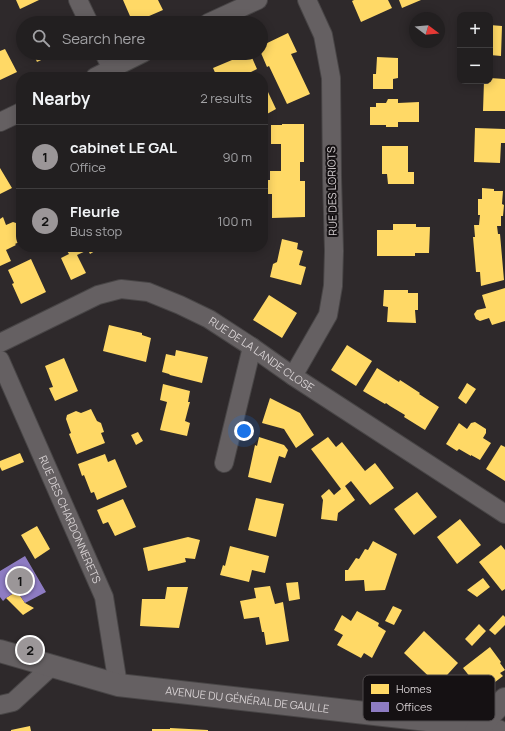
<!DOCTYPE html>
<html lang="en">
<head>
<meta charset="utf-8">
<style>
  body { margin:0; font-family:Manrope,sans-serif; background:#2e2c2d; color:#f1f3f6 }
  .controls { position:absolute; right:12px; top:12px; display:grid; overflow:hidden; border-radius:8px; box-shadow:0 2px 10px #0003 }
  .controls button { width:36px; height:36px; display:grid; place-items:center; padding:0; border:0; border-bottom:1px solid #3f3d3e; background:#221f20; color:#f1f3f6; font:20px sans-serif }
  .compass { position:absolute; left:409px; top:12px; width:36px; height:36px; border-radius:50%; background:#221f20; box-shadow:0 2px 10px #0003; rotate:106deg }
  .you { position:absolute; left:244px; top:431px; width:14px; height:14px; margin:-10px; border:3px solid #fff; border-radius:50%; background:#1a73e8; box-shadow:0 0 0 6px #1a73e833 }
  .badge { display:grid; place-items:center; width:26px; height:26px; border-radius:50%; background:#9b9698; color:#111; font-size:13px; font-weight:700 }
  .pin { position:absolute; translate:-50% -50%; border:2px solid #fff; box-shadow:0 1px 4px #0006 }
  .list { margin:0; padding:0; list-style:none }
  h2 { display:flex; justify-content:space-between; align-items:center; height:52px; margin:0; padding:0 16px; font-size:17px }
  h2 small { font-size:13px; font-weight:400; color:#a2a2a5 }
  .list li { display:grid; grid-template-columns:26px 1fr auto; gap:12px; align-items:center; box-sizing:border-box; height:64px; padding:0 16px; border-top:1px solid #3f3d3e }
  .list b { display:block; font-size:15px; white-space:nowrap }
  .list p { margin:0; font-size:13px; white-space:nowrap; color:#a2a2a5 }
  .list em { font-size:13px; font-style:normal; color:#a2a2a5 }
  .icon { flex:none; width:22px; height:22px; fill:none; stroke:currentColor; stroke-width:2; stroke-linecap:round; stroke-linejoin:round }
  .map { position:relative; flex:none; width:505px; height:731px; overflow:hidden }
  .search { position:absolute; background:#221f20; box-shadow:0 2px 10px #0003; left:16px; top:16px; width:252px; height:44px; display:flex; align-items:center; gap:10px; box-sizing:border-box; padding:0 14px; border-radius:22px; color:#a2a2a5; font-size:15px }
  .panel { position:absolute; background:#221f20; box-shadow:0 2px 10px #0003; left:16px; top:72px; width:252px; height:180px; border-radius:16px }
  .map>svg:first-child { display:block }
  .homes { fill:#ffd966 }
  .offices { fill:#8e7cc3 }
  .lines { fill:none; stroke-linecap:round; stroke-linejoin:round }
  .minor-casing { stroke:#484546; stroke-width:20 }
  .tertiary-casing { stroke:#484546; stroke-width:24 }
  .minor { stroke:#656062; stroke-width:18 }
  .tertiary { stroke:#656062; stroke-width:22 }
  .labels { text-anchor:middle; stroke-width:4; stroke-linejoin:round; paint-order:stroke }
  .street-label { font-size:11px; fill:#d6d0d2; stroke:#151113 }
  .key { fill:#151113; stroke:#4f4a4c; stroke-width:1 }
  .key-label { font-size:11px; fill:#d6d0d2 }
</style>
</head>
<body>
<div class="map">
<svg width="505" height="731" viewBox="0 0 505 731">
  <rect width="100%" height="100%" fill="#2e292b"/>
  <!-- homes -->
  <path class="homes" d="M16,0H39L20,9Z
    M123,0H158L163,10L133,23Z
    M354,0H388L392,8L361,22L352,1Z
    M399,0H421L402,8Z
    M490,25L502,26L501,56L490,55Z
    M288,33L297,52L291,54L310,94L287,104L269,66L267,67L261,53V46Z
    M5,49L17,72L0,80V51Z
    M33,53H56L37,62Z
    M243,53H250L257,69L249,73L251,77H217L213,68L232,60V58Z
    M377,57L398,58V78L393,79V89H373V74H376Z
    M490,78L505,79V111H483L484,81H490Z
    M268,92L276,109L267,114L263,105V94Z
    M388,99H398V103L419,102V122H398V127H386V125H370V107H376V103H386Z
    M282,124H304V162H300V181H305V217L272,218V194H263V180H270V171H281V144H271V125H282Z
    M475,128L505,129V143H501L500,163L474,162Z
    M382,146H408V172H414V184H388L387,174H382Z
    M0,168L12,188L0,194Z
    M482,188L494,189V191H503L502,204L504,205L503,216H501V226H497L498,234H500L504,280L481,286L480,272H476L473,237H475L474,225H479L480,215H478V199H482Z
    M3,217L6,225L13,222L16,223L21,234V241L15,244L16,245L6,250L11,261L0,266V219Z
    M393,224H416V227H430L429,253H415V256H377V230H393Z
    M282,239L298,243L297,249L303,251L299,265L306,267L301,285L270,277L273,264L277,262Z
    M69,247H100V248L90,254L88,250L77,255L86,273L71,280L61,258L69,254L67,251Z
    M31,259L46,292L21,304L12,284L14,283L8,270Z
    M505,288V321L492,325L489,318L480,321L476,319L474,314L477,310L486,308L482,295Z
    M384,290H408V293H418V310H415L416,323L387,322L388,307L383,306Z
    M269,295L297,313L282,338L253,320Z
    M109,325L142,333V335L151,338L146,362L103,351Z
    M347,345L372,361L356,386L331,370Z
    M176,350L208,357L202,383L170,375L169,374L162,372L166,354L175,356Z
    M64,358L78,391L55,401L49,388L53,387L45,366Z
    M377,368L399,382L400,380L420,393L419,394L439,407L425,430L404,417L405,415L390,406L386,403L385,404L363,391Z
    M467,383L476,389L466,404L458,398Z
    M163,384L190,391L188,402H190L185,421L190,423L187,436L160,430L167,402L160,400Z
    M270,398L300,413L314,435L296,448L284,429L262,423Z
    M91,409L97,421L101,423L104,432L101,433L105,443L77,454L69,434L71,433L66,419L67,415L76,411L81,413Z
    M475,422L486,429V433L483,438L491,443L480,460L471,455V456L459,449L457,451L446,444L459,423L467,429L471,423Z
    M138,432L143,441L136,445L131,435Z
    M259,437L284,445L288,450L285,458L279,456L271,483L248,477L255,445L257,446Z
    M328,437L336,447L342,442L365,471L375,463L394,488L370,505L351,481L345,486L355,500L338,513L337,521L321,519L323,500L321,496L329,489L334,495L341,489L311,449Z
    M501,445L505,447V481L486,469Z
    M20,453L24,462L2,471L0,467V461Z
    M105,454L108,462L115,459L127,487L97,500L94,492L91,493L84,475L82,476L78,464Z
    M417,492L437,517L414,535L394,509Z
    M256,498L284,504L276,537L248,530Z
    M123,499L136,527L115,536L108,522L103,524L97,510Z
    M460,519L481,545L457,564L437,537Z
    M37,526L50,549L35,559L21,535Z
    M188,537L200,540L195,559L185,558L186,562L148,571L143,548Z
    M373,541L397,554L385,590L365,591L364,580L345,581V570H348L356,558L359,559L365,549L368,550Z
    M501,545L505,550V589L502,591L479,562Z
    M230,546L269,556L265,573L252,570L249,582L220,575L223,565L225,566Z
    M483,578L490,587L477,597L467,590Z
    M298,582L300,599L289,601L286,583Z
    M270,586L275,604L283,602L289,641L266,645L264,632H262L259,617L244,619L240,601L256,598L254,588Z
    M167,587H188L179,628L140,626L142,599H165Z
    M17,591L25,603L34,608L23,615L6,598Z
    M393,606L402,610L394,625L385,621Z
    M357,611L379,623L378,626L386,631L372,658L364,653L361,658L337,645L343,635L334,630L342,615L351,621Z
    M503,615L505,617V625L495,635L489,630Z
    M479,624L486,631L472,646L465,639Z
    M424,631L458,663L438,685L404,653Z
    M490,647L501,662L500,663L505,670L500,673L503,676L482,692L463,668Z
    M30,726L31,731H11V730Z
    M170,728L208,730V731H152V729H170Z"/>
  <!-- offices -->
  <path class="offices" d="M25,556L46,592L25,603L17,591L6,598L3,601L0,597V571Z"/>
  <g class="lines">
    <!-- minor casing -->
    <g class="minor-casing">
      <g id="minor">
        <path d="M78,0L89,23"/>
        <path d="M208,23L258,0"/>
        <path d="M104,53L112,69"/>
        <path d="M95,77L143,53"/>
        <path d="M0,122L21,112"/>
        <path id="s1" d="M0,343L98,295L121,289L148,292L180,305L209,319L252,347L293,376L505,514"/>
        <path id="s2" d="M0,360L104,597L118,685"/>
        <path d="M293,376L328,315L333,286L334,251L332,177L331,78L323,35L307,0"/>
        <path d="M224,463L252,347"/>
        <path d="M0,705L13,702L52,666"/>
      </g>
    </g>
    <!-- tertiary casing -->
    <g class="tertiary-casing">
      <g id="tertiary">
        <path id="s3" d="M0,651L118,685L480,726L498,731"/>
        <path d="M476,731L480,726L505,699"/>
      </g>
    </g>
    <!-- minor -->
    <use href="#minor" class="minor"/>
    <!-- tertiary -->
    <use href="#tertiary" class="tertiary"/>
  </g>
  <g class="labels">
    <!-- street labels -->
    <g class="street-label">
      <text transform="translate(332 191) rotate(-91)" y="4">RUE DES LORIOTS</text>
      <text dy="4" stroke="none"><textPath href="#s1" startOffset="290">RUE DE LA LANDE CLOSE</textPath></text>
      <text dy="4" stroke="none"><textPath href="#s2" startOffset="174">RUE DES CHARDONNERETS</textPath></text>
      <text dy="4" stroke="none"><textPath href="#s3" startOffset="253">AVENUE DU GÉNÉRAL DE GAULLE</textPath></text>
    </g>
  </g>
  <!-- legend -->
  <rect x="363" y="675" width="132" height="46" rx="6" class="key"/>
  <rect x="371" y="684" width="18" height="10" fill="#ffd966"/>
  <rect x="371" y="702" width="18" height="10" fill="#8e7cc3"/>
  <g class="key-label">
    <text x="396" y="693">Homes</text>
    <text x="396" y="711">Offices</text>
  </g>
</svg>
<div class="controls">
<button>+</button>
<button>−</button>
</div>
<svg class="compass" viewBox="-18 -18 36 36"><path d="M0-13l5 13h-10z" fill="#e53935"/><path d="M0 13l5-13h-10z" fill="#a2a2a5"/></svg>
<div class="you"></div>
<div class="pin badge" style="left:20px;top:581px">1</div>
<div class="pin badge" style="left:30px;top:650px">2</div>
<div class="search"><svg class="icon" aria-label="search" viewBox="0 0 24 24"><circle cx="10" cy="10" r="6"/><path d="M15 15l6 6"/></svg>Search here</div>
<section class="panel">
<h2>Nearby<small>2 results</small></h2>
<ul class="list">
<li><span class="badge">1</span><div><b>cabinet LE GAL</b><p>Office</p></div><em>90 m</em></li>
<li><span class="badge">2</span><div><b>Fleurie</b><p>Bus stop</p></div><em>100 m</em></li>
</ul>
</section>
</div>
</body>
</html>
